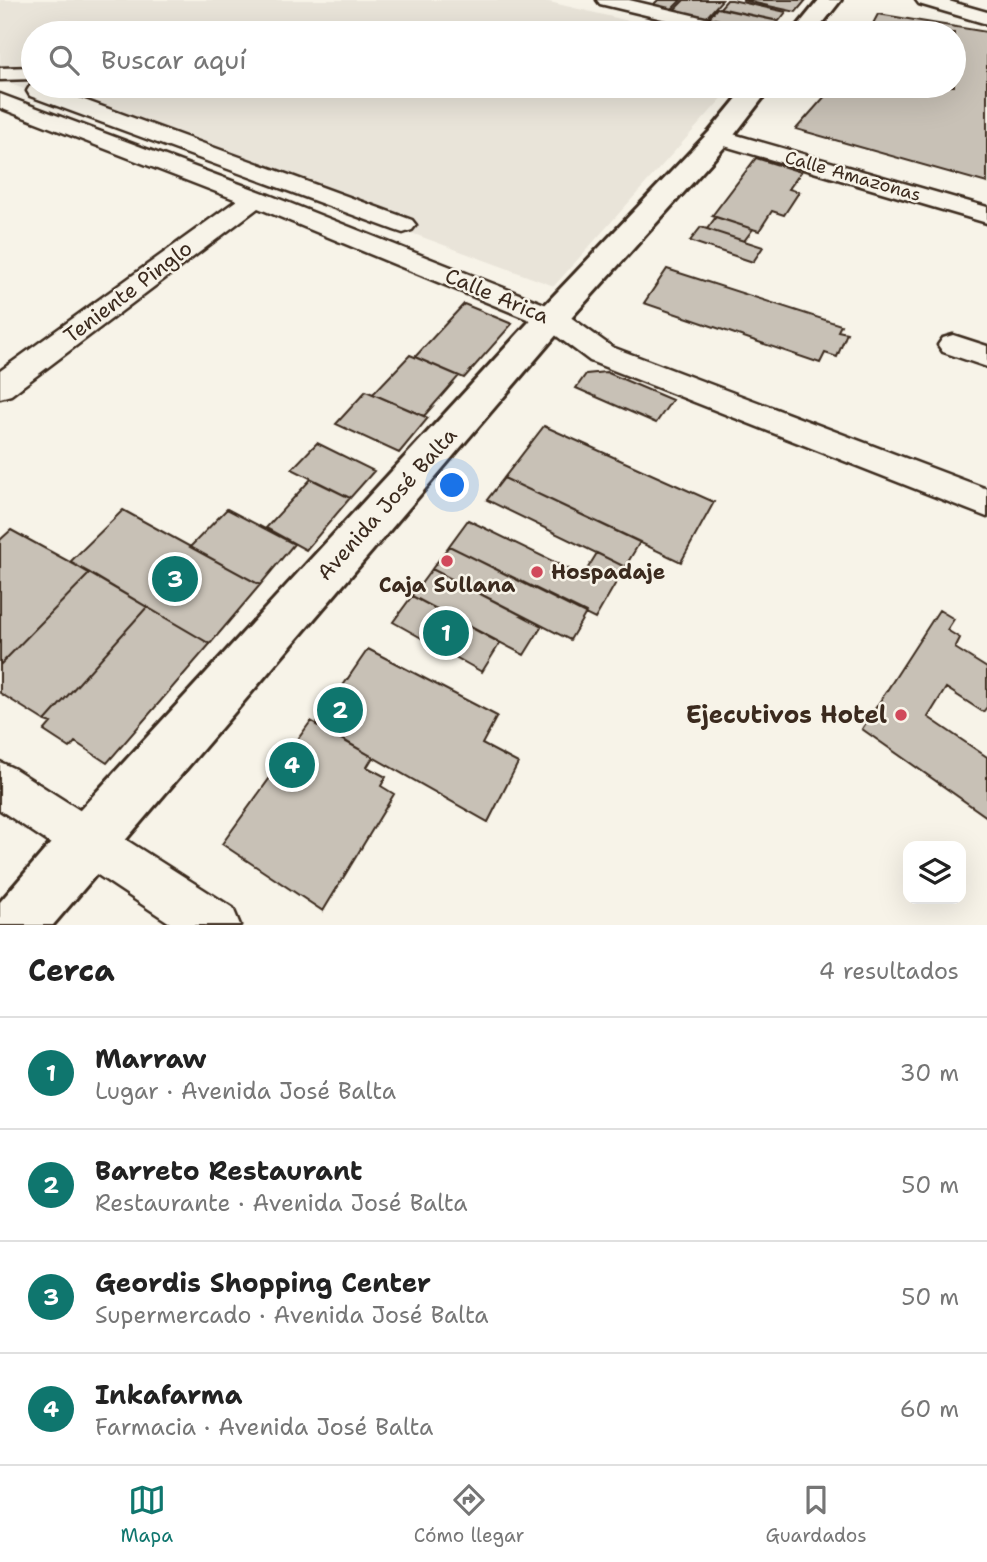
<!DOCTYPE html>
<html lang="es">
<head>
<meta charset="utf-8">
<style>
  body { margin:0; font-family:"Shantell Sans",sans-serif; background:#f2f2f2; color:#222 }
  .controls { position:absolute; right:21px; bottom:21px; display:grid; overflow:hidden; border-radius:14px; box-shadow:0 7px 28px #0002 }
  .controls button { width:63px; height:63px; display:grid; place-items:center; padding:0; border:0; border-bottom:2px solid #e0e0e0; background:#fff; color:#222; font:35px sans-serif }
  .you { position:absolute; left:453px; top:486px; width:24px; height:24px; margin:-18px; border:5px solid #fff; border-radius:50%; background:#1a73e8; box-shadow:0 0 0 10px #1a73e833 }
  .badge { display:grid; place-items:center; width:46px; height:46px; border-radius:50%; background:#0f766e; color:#fff; font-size:23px; font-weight:700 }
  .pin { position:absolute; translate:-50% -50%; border:4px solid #fff; box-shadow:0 2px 7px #0006 }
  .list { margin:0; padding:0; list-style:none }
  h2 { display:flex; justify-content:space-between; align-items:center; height:91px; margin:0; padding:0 28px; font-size:30px }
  h2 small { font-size:23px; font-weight:400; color:#767676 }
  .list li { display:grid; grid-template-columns:46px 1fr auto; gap:21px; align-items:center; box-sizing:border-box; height:112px; padding:0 28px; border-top:2px solid #e0e0e0 }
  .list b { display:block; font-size:26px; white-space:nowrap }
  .list p { margin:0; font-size:23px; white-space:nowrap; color:#767676 }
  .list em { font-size:23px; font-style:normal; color:#767676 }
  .icon { flex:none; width:38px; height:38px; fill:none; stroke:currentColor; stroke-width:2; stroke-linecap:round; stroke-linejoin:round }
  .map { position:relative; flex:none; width:987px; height:925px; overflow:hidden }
  .search { position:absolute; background:#fff; box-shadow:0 7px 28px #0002; left:21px; right:21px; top:21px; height:77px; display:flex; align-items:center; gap:18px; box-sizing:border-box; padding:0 24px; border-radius:38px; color:#767676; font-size:26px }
  .sheet { height:539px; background:#fff }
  nav { display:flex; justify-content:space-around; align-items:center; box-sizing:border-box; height:98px; border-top:2px solid #e0e0e0; background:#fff; font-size:19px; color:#767676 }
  nav a { display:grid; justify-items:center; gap:4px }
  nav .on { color:#0f766e }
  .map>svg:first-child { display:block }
  .built { fill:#e9e4d9 }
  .building { fill:#c8c1b6; stroke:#3b2a1e; stroke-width:2 }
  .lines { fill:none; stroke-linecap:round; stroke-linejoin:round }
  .minor-casing { stroke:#3b2a1e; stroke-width:5 }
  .major-casing { stroke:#3b2a1e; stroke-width:6 }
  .minor { fill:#f7f3e8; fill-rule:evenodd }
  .major { fill:#f7f3e8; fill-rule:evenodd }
  .poi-dot { fill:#d1495b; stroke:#f7f3e8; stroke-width:2.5 }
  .labels { text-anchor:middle; stroke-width:5; stroke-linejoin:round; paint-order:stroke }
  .far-street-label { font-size:18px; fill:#3b2a1e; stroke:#f7f3e8 }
  .street-label { font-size:21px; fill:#3b2a1e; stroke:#f7f3e8 }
  .poi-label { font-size:21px; font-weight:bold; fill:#3b2a1e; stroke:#f7f3e8; text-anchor:start }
  .near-poi-label { font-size:24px; font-weight:bold; fill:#3b2a1e; stroke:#f7f3e8; text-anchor:end }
</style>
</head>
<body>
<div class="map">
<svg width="987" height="925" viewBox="0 0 987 925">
  <rect width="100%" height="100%" fill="#f7f3e8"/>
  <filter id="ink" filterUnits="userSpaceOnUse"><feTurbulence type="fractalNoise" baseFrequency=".0143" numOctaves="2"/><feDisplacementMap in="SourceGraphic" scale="14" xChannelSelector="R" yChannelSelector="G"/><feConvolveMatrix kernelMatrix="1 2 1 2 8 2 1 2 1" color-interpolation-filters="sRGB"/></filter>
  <g filter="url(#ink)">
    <!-- built -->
    <path class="built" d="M0,0H541L679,33H33V86H733L554,286L0,80Z"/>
    <!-- building -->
    <path class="building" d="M658,0H681L671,10L652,6Z
      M684,0H722L706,18L673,11Z
      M727,0H732L786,12L779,21L720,8Z
      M742,0H806L796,12Z
      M717,8L778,21L768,33L707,20Z
      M878,14L987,32V183L796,129L834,86H954V33H868Z
      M756,158L801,172L789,189L799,192L784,215L772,211L759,231L712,216Z
      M716,217L753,229L744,241L707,229Z
      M701,227L707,229L763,247L753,262L690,241Z
      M667,269L841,325L838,331L847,333L837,357L825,353L820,363L644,303Z
      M464,304L512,324L464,378L415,357Z
      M410,355L459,376L424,416L373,394Z
      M606,372L672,400L656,423L576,388L586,374Z
      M366,391L428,418L399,453L336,424Z
      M544,426L714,502L681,562L504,478Z
      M317,443L374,471L350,498L292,469Z
      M504,478L640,542L625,567L487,500Z
      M311,479L350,498L306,550L266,528Z
      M227,509L294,544L260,585L190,547Z
      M123,510L260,585L210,644L70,562Z
      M468,520L583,576L597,553L625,567L595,619L449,546Z
      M11,530L90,573L0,665V540Z
      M449,546L586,613L570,640L432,569Z
      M432,569L542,626L524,655L412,596Z
      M90,573L147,607L45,721L0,693V665Z
      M412,596L500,643L482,672L393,622Z
      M147,607L210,644L107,763L75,742L70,748L44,731L51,723L45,721Z
      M939,610L954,619L947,630L960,638L955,648L987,668V707L983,712L946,688L928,717L987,757V817L862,729Z
      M368,649L497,716L482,744L518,763L488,822L316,725Z
      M311,721L373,757L367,767L386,777L381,786L394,794L323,911L222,844Z"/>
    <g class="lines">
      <!-- minor casing -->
      <g class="minor-casing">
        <path id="minor" d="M597,0H629L751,29L754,33H721L600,4Z
          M916,0H945L987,12V24L919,4Z
          M33,67V79L0,80V68Z
          M30,86H46L412,220L416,225L412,230L403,233L394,230L30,96L27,91Z
          M0,94L264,193L562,311L612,347L987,489V517L590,361L542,325L258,208L11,395L0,398V371L237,200L0,108Z
          M719,130L987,207V223L711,142L708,137L711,132Z
          M953,335L987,346V367L943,352L938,345L943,338Z
          M0,762L15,769L233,908L240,925H173L0,810Z"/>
      </g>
      <!-- major casing -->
      <g class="major-casing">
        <path id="major" d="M819,0H841L815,33H792Z
          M747,86H772L728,143L564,326L53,925H0V902L69,822L540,310L710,131Z"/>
      </g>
      <!-- minor -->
      <use href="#minor" class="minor"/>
      <!-- major -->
      <use href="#major" class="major"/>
    </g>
  </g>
  <!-- markers -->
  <g class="poi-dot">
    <circle cx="447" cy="561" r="7"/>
    <circle cx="537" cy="572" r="7"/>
    <circle cx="901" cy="715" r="7"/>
  </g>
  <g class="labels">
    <!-- far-street labels -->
    <g class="far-street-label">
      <text transform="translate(853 176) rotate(16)" y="6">Calle Amazonas</text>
    </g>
    <!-- street labels -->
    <g class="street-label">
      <text transform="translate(128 292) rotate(-37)" y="7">Teniente Pinglo</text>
      <text transform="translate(497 296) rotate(23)" y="7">Calle Arica</text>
      <text transform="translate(387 504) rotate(-48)" y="7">Avenida José Balta</text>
    </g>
    <!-- poi labels -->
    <g class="poi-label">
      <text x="551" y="579">Hospadaje</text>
      <text x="447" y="592" text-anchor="middle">Caja Sullana</text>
    </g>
    <!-- near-poi labels -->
    <g class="near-poi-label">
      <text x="887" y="723">Ejecutivos Hotel</text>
    </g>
  </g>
</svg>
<div class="controls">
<button><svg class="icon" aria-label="layers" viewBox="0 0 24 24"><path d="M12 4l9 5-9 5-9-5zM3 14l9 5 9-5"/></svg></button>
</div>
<div class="you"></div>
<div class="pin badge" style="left:446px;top:633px">1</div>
<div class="pin badge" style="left:340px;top:710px">2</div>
<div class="pin badge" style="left:175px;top:579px">3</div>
<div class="pin badge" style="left:292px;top:765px">4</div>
<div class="search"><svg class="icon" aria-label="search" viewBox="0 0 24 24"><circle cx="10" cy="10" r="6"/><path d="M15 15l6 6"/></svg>Buscar aquí</div>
</div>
<section class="sheet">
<h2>Cerca<small>4 resultados</small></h2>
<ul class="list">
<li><span class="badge">1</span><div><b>Marraw</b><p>Lugar · Avenida José Balta</p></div><em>30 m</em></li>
<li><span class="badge">2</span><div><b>Barreto Restaurant</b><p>Restaurante · Avenida José Balta</p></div><em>50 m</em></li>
<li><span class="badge">3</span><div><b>Geordis Shopping Center</b><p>Supermercado · Avenida José Balta</p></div><em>50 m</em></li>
<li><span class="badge">4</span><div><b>Inkafarma</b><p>Farmacia · Avenida José Balta</p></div><em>60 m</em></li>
</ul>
</section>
<nav>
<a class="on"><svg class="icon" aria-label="map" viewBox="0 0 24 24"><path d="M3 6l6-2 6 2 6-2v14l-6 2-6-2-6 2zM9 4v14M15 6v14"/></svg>Mapa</a>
<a><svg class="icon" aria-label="directions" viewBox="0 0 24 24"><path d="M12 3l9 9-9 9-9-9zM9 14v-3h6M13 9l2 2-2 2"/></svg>Cómo llegar</a>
<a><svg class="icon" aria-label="saved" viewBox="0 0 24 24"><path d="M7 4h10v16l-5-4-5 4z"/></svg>Guardados</a>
</nav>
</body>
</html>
